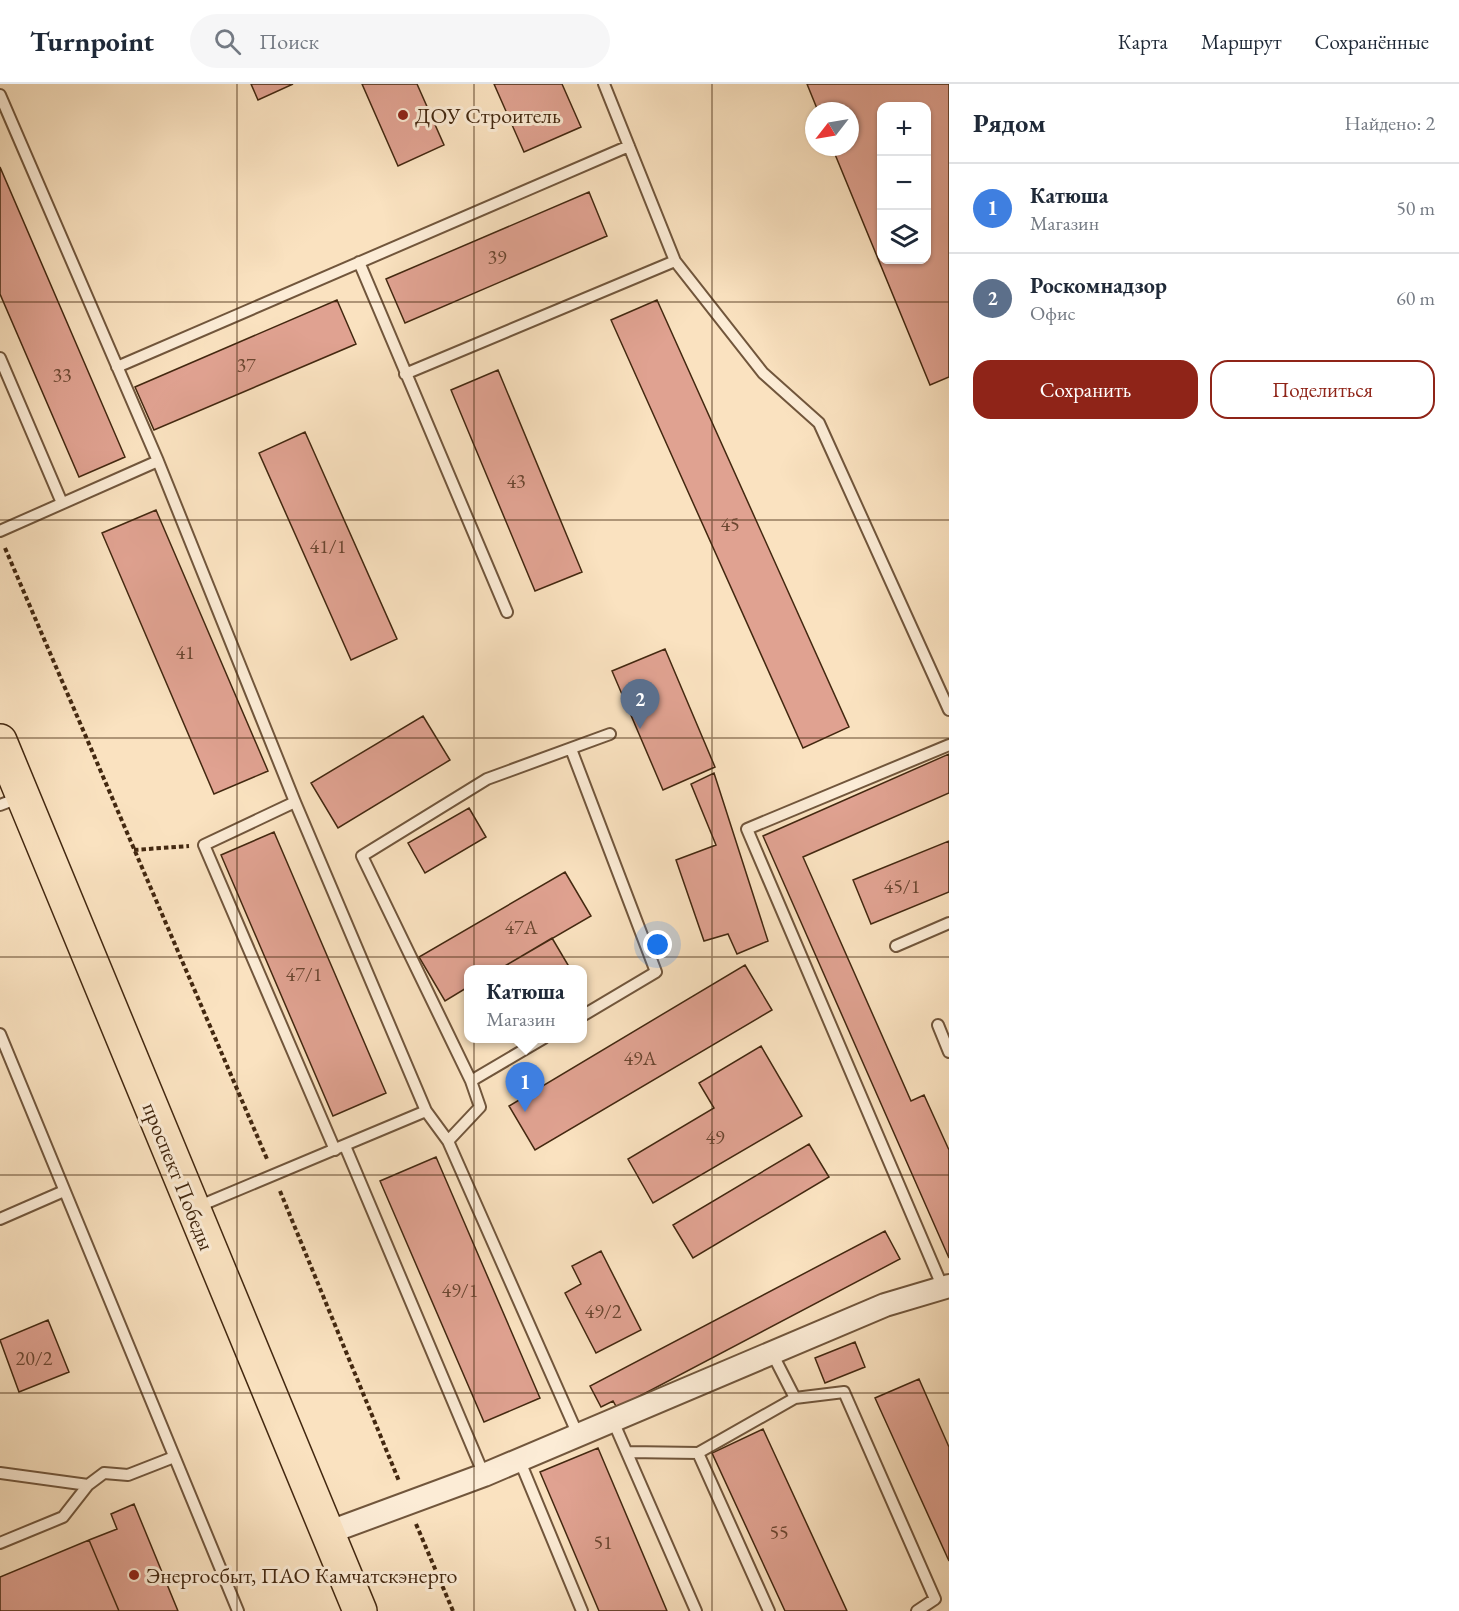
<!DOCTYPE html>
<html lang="ru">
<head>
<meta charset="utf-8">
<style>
  body { margin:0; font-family:"EB Garamond",serif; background:#f6f6f7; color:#1f2937 }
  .controls { position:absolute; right:18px; top:18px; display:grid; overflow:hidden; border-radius:12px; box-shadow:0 2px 4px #0004 }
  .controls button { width:54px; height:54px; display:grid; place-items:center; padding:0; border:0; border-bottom:2px solid #e0e1e3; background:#fff; color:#1f2937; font:30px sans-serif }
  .compass { position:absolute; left:805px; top:18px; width:54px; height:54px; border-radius:50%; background:#fff; box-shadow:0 2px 4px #0004; rotate:239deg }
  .you { position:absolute; left:658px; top:861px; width:21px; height:21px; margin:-15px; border:4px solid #fff; border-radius:50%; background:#1a73e8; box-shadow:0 0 0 9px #1a73e833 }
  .badge { display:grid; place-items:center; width:39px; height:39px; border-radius:50%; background:#8f2418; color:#fff; font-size:20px; font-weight:700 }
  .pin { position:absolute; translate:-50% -50px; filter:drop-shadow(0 2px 3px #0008) }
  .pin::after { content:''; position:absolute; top:32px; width:21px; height:18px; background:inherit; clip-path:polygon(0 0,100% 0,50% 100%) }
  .popup { position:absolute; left:464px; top:881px; width:123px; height:78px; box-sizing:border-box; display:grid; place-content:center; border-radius:12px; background:#fff; filter:drop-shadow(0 2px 4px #0005); font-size:20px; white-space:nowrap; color:#747a83 }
  .popup b { font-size:22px; color:#1f2937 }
  .popup::after { content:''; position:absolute; left:50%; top:100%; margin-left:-12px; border:12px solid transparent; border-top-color:#fff }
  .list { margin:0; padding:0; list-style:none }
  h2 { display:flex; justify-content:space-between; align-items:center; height:78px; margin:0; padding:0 24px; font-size:26px }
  h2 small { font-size:20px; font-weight:400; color:#747a83 }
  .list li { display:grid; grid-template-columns:39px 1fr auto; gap:18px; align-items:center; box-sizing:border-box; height:90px; padding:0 24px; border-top:2px solid #e0e1e3 }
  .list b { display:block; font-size:22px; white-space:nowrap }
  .list p { margin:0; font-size:20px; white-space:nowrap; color:#747a83 }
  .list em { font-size:20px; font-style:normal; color:#747a83 }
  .actions { display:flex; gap:12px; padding:18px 24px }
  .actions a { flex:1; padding:14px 0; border:2px solid #8f2418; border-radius:18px; text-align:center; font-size:21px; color:#8f2418 }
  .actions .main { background:#8f2418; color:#fff }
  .icon { flex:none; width:33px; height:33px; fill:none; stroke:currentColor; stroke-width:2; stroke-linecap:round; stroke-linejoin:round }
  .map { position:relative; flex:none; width:949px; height:1527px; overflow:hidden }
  header { display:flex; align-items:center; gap:36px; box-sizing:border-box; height:84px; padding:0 30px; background:#fff; border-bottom:2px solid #e0e1e3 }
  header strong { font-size:28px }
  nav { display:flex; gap:33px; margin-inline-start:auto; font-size:21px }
  .search { width:420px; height:54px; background:#f6f6f7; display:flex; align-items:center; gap:15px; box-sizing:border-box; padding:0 21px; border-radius:33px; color:#747a83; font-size:22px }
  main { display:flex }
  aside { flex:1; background:#fff }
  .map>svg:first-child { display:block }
  .building { fill:#e0a291; stroke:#432810; stroke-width:1.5; fill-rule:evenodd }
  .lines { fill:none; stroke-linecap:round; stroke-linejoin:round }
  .service-casing { stroke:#71563c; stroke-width:14 }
  .minor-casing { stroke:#71563c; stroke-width:26 }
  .primary-casing { stroke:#432810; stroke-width:36 }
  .path { stroke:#432810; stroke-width:4; stroke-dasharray:4.5 3; stroke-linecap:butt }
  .service { stroke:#fcecd6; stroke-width:10 }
  .minor { stroke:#fcecd6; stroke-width:22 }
  .primary { stroke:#fae2c0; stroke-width:33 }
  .grid { fill:none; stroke:#432810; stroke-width:1.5; stroke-opacity:0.55 }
  .poi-dot { fill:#8f2418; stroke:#fcecd6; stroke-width:2 }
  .labels { text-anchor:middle; stroke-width:6; stroke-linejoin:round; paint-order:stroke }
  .number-label { font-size:20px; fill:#6a4630 }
  .poi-label { font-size:22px; fill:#432810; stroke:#fcecd6; text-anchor:start }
  .street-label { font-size:22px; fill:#432810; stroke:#fcecd6 }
</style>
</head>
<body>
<header>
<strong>Turnpoint</strong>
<div class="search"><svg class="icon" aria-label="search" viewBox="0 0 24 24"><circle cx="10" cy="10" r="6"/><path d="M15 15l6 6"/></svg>Поиск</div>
<nav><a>Карта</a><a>Маршрут</a><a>Сохранённые</a></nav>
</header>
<main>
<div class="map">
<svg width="949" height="1527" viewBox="0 0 949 1527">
  <rect width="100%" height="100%" fill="#fae2c0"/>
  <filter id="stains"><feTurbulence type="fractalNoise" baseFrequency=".00333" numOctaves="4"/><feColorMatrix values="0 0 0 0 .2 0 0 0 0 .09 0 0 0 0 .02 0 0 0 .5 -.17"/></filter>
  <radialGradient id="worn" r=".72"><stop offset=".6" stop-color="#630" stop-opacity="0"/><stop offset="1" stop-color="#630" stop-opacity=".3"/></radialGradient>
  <!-- building -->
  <path class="building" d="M251,0H293L258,16Z
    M362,0H417L444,61L398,82Z
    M494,0H562L581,43L524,68Z
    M807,0H949V293L930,301L832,63H850V27H818ZM882,22H926V176H882Z
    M0,83L125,373L79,393L0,210Z
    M589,108L607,152L405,239L386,195Z
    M337,216L356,260L154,346L135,303Z
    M657,216L849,643L803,664L611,236Z
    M498,286L582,488L535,507L451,306Z
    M305,348L397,555L351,576L259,369Z
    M156,426L268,687L214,710L102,449Z
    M665,565L715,683L663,706L612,587Z
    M423,632L450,676L338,744L311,699Z
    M949,670V709L803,773L911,1017L924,1011L949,1066V1174L763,752Z
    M714,689L768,857L737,870L728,850L704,857L676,776L716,761L691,700Z
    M469,724L486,753L425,789L408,759Z
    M274,748L386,1009L333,1032L221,771Z
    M949,757V808L871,840L853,796Z
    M565,788L591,832L498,886H468V903L445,917L419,873Z
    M552,854L571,886H498Z
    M745,881L772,926L535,1066L509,1022Z
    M761,962L802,1032L653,1119L628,1075L714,1024L699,999Z
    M809,1060L829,1093L693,1174L673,1141Z
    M436,1073L540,1314L484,1338L380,1097Z
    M885,1147L900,1175L617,1324L613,1317L601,1323L590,1302Z
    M601,1167L641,1246L596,1269L565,1209L581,1200L572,1182Z
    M48,1236L69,1288L19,1308L0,1256Z
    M855,1258L865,1283L825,1299L815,1274Z
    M919,1295L949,1363V1477L875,1314Z
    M763,1345L847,1527H785L712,1369Z
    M598,1364L667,1527H599L540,1388Z
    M134,1420L178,1527H119L89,1456L117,1445L111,1430Z
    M89,1456L119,1527H0V1493Z"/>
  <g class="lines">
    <!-- service casing -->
    <g class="service-casing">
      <path id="service" d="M604,0L675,177L763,289L819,339L949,626
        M0,11L158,377L295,718L426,1027L448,1057L578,1351
        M359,178L507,528
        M0,274L62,419
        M117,283L629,62
        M405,290L675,177
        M0,447L158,377
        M571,665L656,888L582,932
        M295,718L204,761L335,1066
        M0,721L21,713
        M896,862L949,839
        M938,941L949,968
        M0,950L238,1527
        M471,997L362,772L487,695L610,650
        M448,1057L480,1023L471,997L544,954
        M345,1062L484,1391
        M197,1123L426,1027
        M0,1135L64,1107
        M943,1204L747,745L949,661
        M773,1271L795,1314L844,1308L935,1515L917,1527
        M613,1337L696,1527
        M628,1368L698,1369L795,1314
        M698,1369L769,1527
        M519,1375L582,1527
        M0,1389L88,1401
        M0,1459L63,1433L88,1401L104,1389L128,1391L174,1373"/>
    </g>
    <!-- minor casing -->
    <g class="minor-casing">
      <path id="minor" d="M327,1449L484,1391L885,1221L949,1202"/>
    </g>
    <!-- primary casing -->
    <g class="primary-casing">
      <path id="primary" d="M0,657L360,1527"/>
    </g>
    <!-- path -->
    <path class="path" d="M5,464L267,1075
      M134,766L189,762
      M280,1107L399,1397
      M416,1440L453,1527"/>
    <!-- service -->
    <use href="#service" class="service"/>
    <!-- minor -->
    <use href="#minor" class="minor"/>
    <!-- primary -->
    <use href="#primary" class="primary"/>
  </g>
  <!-- grid -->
  <path class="grid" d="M237,0V1527M474,0V1527M712,0V1527M0,218H949M0,436H949M0,654H949M0,873H949M0,1091H949M0,1309H949"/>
  <!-- markers -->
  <g class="poi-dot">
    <circle cx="403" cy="31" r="6"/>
    <circle cx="134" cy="1491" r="6"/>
  </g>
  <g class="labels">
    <!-- number labels -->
    <g class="number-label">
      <text x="497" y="180">39</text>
      <text x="246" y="288">37</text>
      <text x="62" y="298">33</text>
      <text x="516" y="404">43</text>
      <text x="730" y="447">45</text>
      <text x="328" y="469">41/1</text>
      <text x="185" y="575">41</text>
      <text x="902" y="809">45/1</text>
      <text x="521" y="850">47А</text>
      <text x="304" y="897">47/1</text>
      <text x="640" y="981">49А</text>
      <text x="715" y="1060">49</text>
      <text x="460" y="1213">49/1</text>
      <text x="603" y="1234">49/2</text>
      <text x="34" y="1281">20/2</text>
      <text x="779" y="1455">55</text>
      <text x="603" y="1465">51</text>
    </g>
    <!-- poi labels -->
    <g class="poi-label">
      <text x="415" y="39">ДОУ Строитель</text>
      <text x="146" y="1499">Энергосбыт, ПАО Камчатскэнерго</text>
    </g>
    <!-- street labels -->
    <g class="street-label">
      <text transform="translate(179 1092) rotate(68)" y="8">проспект Победы</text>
    </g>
  </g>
  <rect width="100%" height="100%" filter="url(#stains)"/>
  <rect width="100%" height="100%" fill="url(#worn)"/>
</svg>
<div class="controls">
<button>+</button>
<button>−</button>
<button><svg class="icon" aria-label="layers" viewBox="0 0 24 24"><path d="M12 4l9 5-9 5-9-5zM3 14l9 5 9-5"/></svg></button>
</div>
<svg class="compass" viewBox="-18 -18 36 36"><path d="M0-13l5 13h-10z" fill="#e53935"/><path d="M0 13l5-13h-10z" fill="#747a83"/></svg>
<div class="you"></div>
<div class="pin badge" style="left:525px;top:1028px;background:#3f7fe0">1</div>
<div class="popup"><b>Катюша</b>Магазин</div>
<div class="pin badge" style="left:640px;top:645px;background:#5c6f8a">2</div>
</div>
<aside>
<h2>Рядом<small>Найдено: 2</small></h2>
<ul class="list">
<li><span class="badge" style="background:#3f7fe0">1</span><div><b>Катюша</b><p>Магазин</p></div><em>50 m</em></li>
<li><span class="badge" style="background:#5c6f8a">2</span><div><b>Роскомнадзор</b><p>Офис</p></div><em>60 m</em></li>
</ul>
<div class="actions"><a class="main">Сохранить</a><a>Поделиться</a></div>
</aside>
</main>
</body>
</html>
